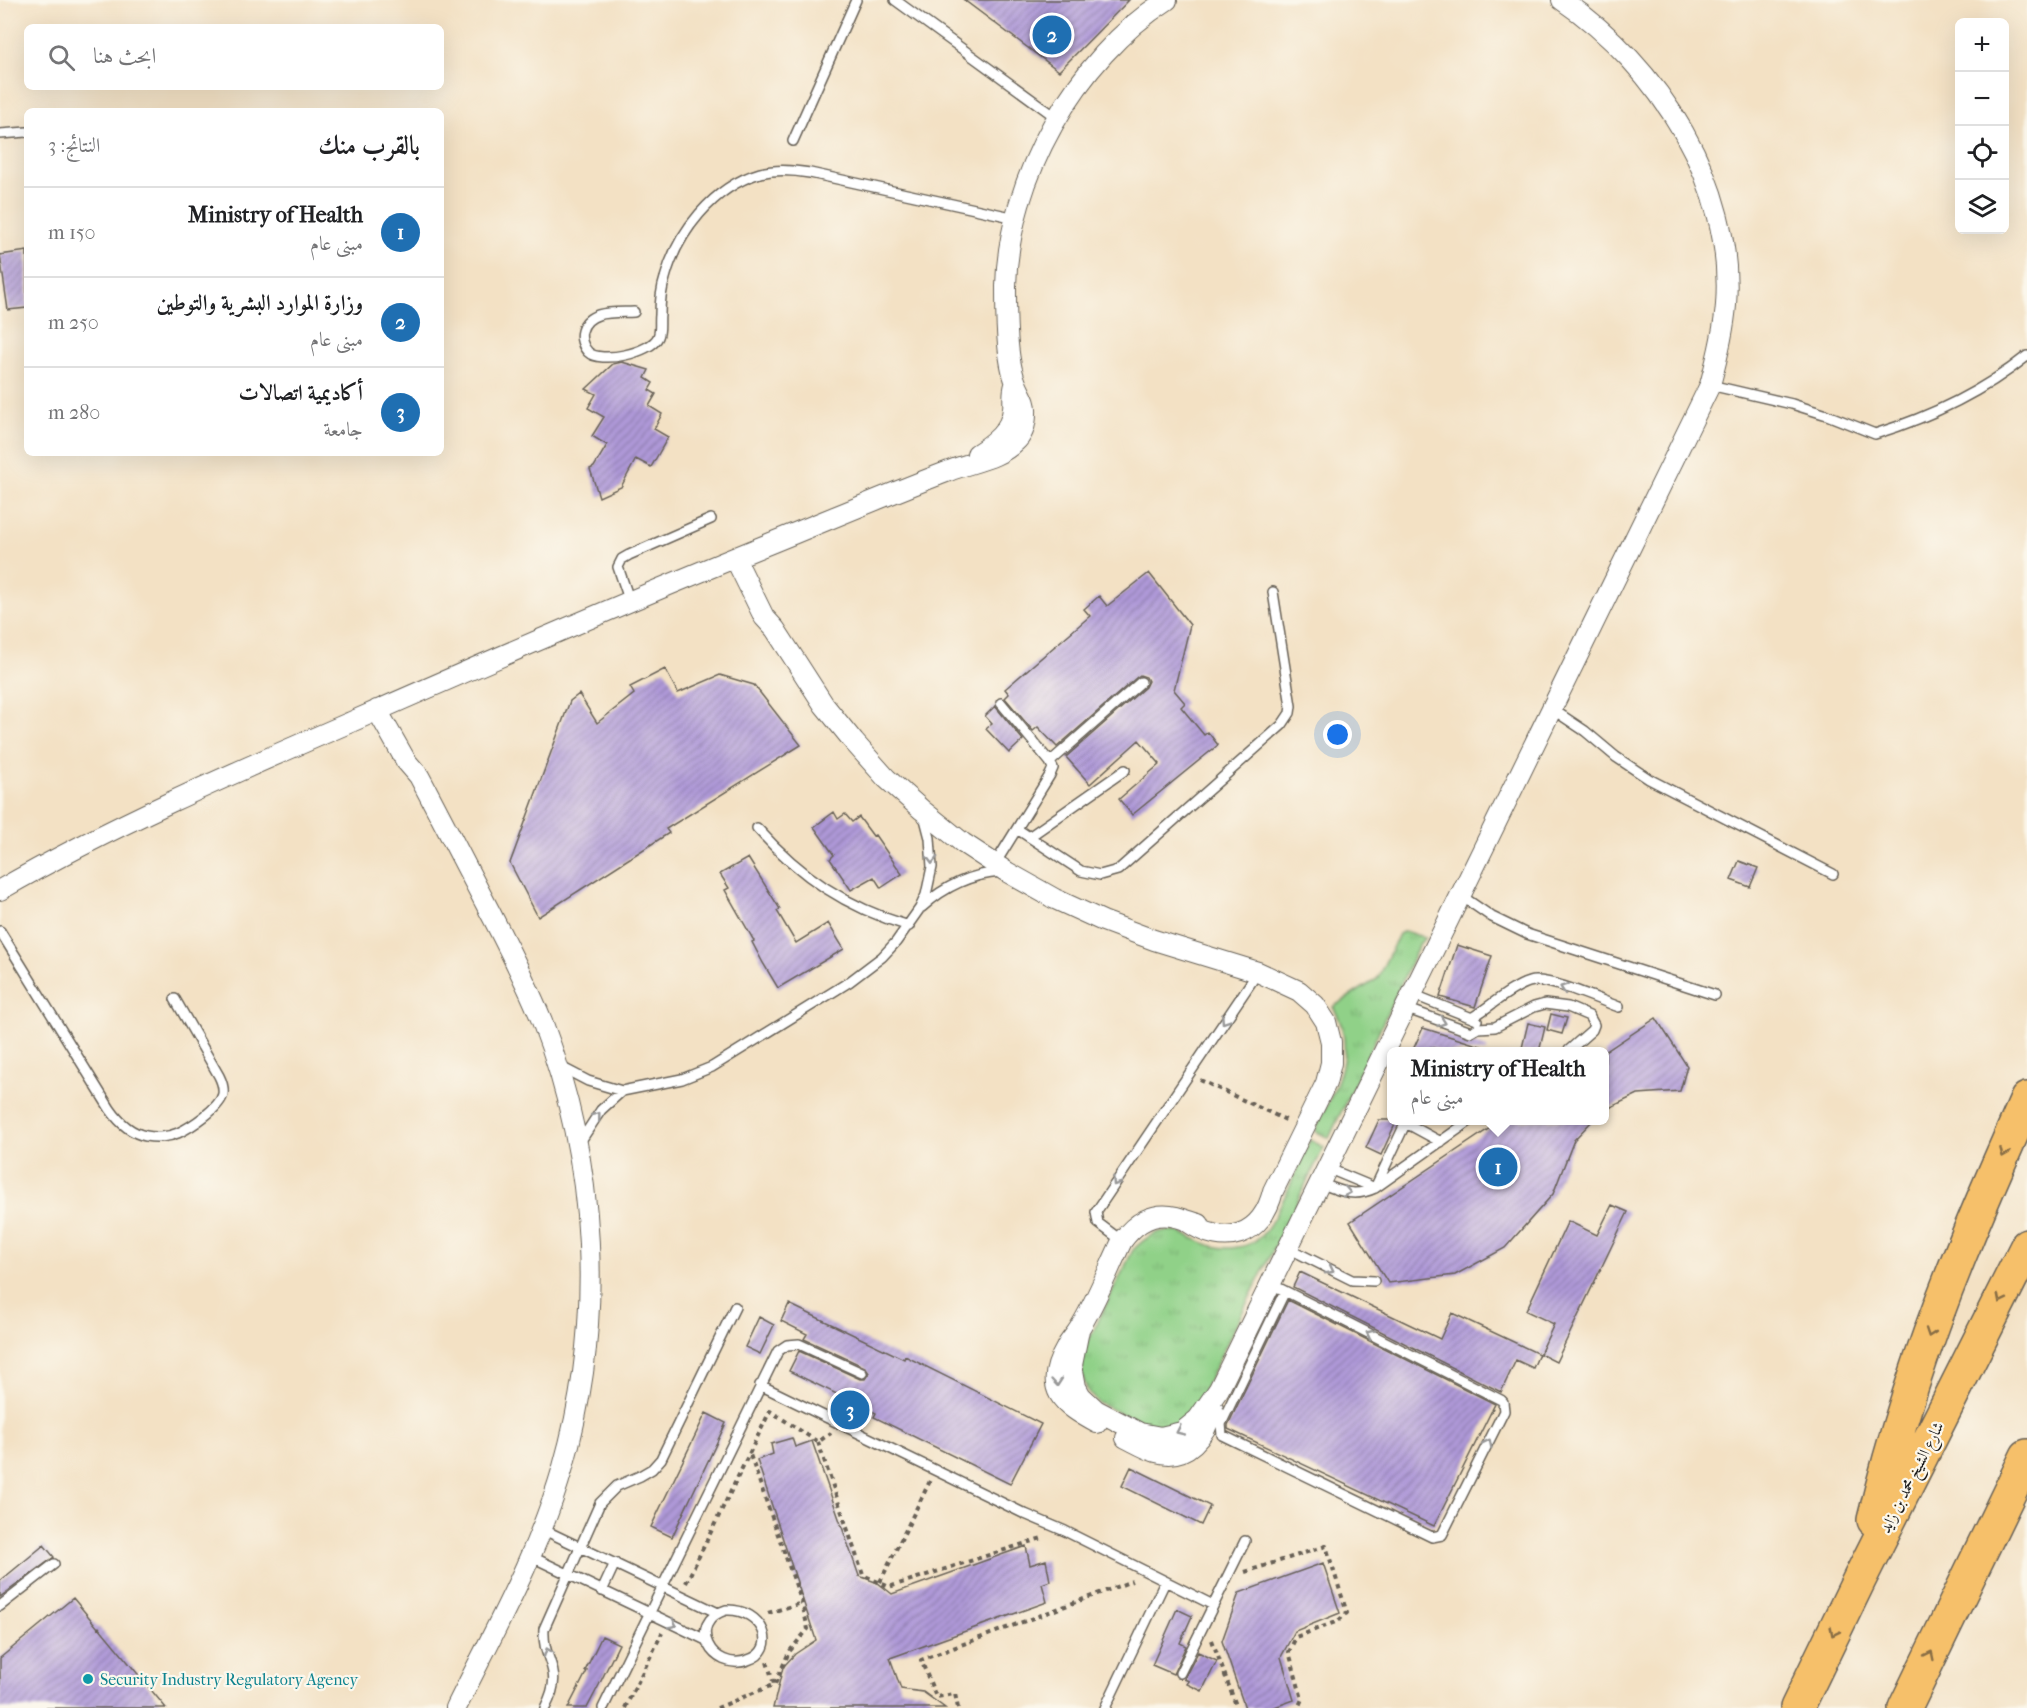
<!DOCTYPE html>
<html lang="ar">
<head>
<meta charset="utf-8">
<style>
  body { margin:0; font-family:"IM FELL French Canon",Amiri,serif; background:#f2f2f2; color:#202124; direction:rtl }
  .controls { position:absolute; right:18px; top:18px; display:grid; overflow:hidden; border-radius:9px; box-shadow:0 6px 24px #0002 }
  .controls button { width:54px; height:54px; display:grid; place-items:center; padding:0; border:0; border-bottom:2px solid #e0e0e0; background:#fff; color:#202124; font:30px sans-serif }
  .you { position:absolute; left:1338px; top:735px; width:21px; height:21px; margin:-15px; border:4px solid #fff; border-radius:50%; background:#1a73e8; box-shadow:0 0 0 9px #1a73e833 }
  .badge { display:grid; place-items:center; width:39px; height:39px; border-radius:50%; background:#1f6fb2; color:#fff; font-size:20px; font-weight:700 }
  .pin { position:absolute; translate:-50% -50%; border:3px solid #fff; box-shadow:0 2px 6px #0006 }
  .popup { position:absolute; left:1387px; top:1047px; width:222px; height:78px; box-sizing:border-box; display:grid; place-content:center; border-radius:9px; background:#fff; filter:drop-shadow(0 2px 4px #0005); font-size:20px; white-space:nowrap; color:#757577 }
  .popup b { font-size:22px; color:#202124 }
  .popup::after { content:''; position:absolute; left:50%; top:100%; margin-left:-12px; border:12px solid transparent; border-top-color:#fff }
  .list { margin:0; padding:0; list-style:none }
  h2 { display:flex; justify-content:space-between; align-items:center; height:78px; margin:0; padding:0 24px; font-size:26px }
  h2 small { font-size:20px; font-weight:400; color:#757577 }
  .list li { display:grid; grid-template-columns:39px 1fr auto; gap:18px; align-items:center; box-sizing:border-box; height:90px; padding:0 24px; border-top:2px solid #e0e0e0 }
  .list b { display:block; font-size:22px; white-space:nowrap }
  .list p { margin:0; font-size:20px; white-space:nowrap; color:#757577 }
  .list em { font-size:20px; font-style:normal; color:#757577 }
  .icon { flex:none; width:33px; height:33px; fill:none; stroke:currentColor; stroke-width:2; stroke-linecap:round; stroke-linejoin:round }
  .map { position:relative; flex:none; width:2027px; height:1708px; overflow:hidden; direction:ltr }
  .search { position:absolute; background:#fff; box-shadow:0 6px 24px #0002; left:24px; top:24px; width:420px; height:66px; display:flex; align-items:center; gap:15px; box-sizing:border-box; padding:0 21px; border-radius:9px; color:#757577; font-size:22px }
  .panel { position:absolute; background:#fff; box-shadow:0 6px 24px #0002; left:24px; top:108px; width:420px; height:348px; border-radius:9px; direction:rtl }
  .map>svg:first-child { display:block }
  .grass { fill:url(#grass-tufts); stroke:#567652; stroke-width:1.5 }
  .building { fill:url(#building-hatch) }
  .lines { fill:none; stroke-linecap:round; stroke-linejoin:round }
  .service-casing { stroke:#676157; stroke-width:12 }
  .minor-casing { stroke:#676157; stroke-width:22 }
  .motorway-casing { stroke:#676157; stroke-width:36 }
  .path { stroke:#676157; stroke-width:4; stroke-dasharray:4.5 4.5; stroke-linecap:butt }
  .service { stroke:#fff; stroke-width:9 }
  .minor { stroke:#fff; stroke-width:20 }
  .motorway { stroke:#f6c06b; stroke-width:33 }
  .oneway { stroke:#999 }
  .oneway2 { stroke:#896e44 }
  .culture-dot { fill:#0f9aa8; stroke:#fbf7ec; stroke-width:2 }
  .labels { text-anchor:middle; stroke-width:4.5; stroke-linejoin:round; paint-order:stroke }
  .street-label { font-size:16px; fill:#1c1c1c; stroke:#fbf7ec }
  .culture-label { font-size:16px; fill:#0d838f; stroke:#fbf7ec; text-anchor:start }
</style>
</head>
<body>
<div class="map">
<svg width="2027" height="1708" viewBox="0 0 2027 1708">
  <defs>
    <pattern id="grass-tufts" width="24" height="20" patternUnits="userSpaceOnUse" patternTransform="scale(1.5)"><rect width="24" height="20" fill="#90d188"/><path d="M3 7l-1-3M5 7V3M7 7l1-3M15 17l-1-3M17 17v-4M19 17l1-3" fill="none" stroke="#7cb375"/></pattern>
    <pattern id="building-hatch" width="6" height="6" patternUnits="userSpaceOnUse" patternTransform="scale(1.5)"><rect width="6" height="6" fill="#af99d8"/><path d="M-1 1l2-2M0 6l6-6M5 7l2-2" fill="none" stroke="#8e7cae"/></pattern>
  </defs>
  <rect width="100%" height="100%" fill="#fbf7ec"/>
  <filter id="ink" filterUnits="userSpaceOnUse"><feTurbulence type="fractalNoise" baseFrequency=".0167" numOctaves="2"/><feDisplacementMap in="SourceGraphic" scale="12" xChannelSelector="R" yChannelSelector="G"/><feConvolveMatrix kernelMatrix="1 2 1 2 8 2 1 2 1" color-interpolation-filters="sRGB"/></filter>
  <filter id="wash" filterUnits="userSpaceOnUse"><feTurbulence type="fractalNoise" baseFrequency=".008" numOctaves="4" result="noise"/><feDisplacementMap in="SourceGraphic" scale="24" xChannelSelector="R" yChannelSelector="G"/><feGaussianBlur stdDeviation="1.35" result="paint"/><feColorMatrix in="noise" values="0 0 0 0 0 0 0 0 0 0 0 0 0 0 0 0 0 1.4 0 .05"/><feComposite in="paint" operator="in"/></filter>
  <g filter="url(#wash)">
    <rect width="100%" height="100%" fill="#f3e1c4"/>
    <!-- grass -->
    <path class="grass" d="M1404,931L1426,938L1420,943L1329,1138L1315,1131C1333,1090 1360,1051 1333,1007L1377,979L1399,934Z
      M1310,1140L1324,1147L1193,1412L1184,1420L1170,1428L1154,1429L1098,1403L1088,1392L1082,1375L1081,1356L1133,1250C1178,1204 1193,1256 1238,1247C1245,1246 1253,1243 1259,1238C1276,1223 1299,1164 1310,1140Z"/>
    <g id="blocks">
      <!-- building -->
      <path class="building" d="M964,0H1129L1059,71Z
        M27,251V308L8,310L0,255Z
        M622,362L649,370L645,378L653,383L649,390L656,394L649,406L662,414L654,429L668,437L651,467L636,459L621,487L599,497L590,469L594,467L607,445L592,436L604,417L588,408L596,394L586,389L613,364Z
        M1149,573L1190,625L1174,690L1185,703L1181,707L1204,735L1208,732L1218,745L1132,815L1119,799L1160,764L1139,740L1090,784L1066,757L1145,687L1148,681L1146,677L1140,675L1137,677L1057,747L1038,727L1033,731L1005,698L1009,694L1005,689L1090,616L1084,609L1099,596L1107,606Z
        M665,669L678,693L720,675L754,685L801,745L666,829L669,833L538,917L510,863L570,701L579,694L597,723L634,694L630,687Z
        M995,706L1023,740L1009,753L986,729L992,724L985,716Z
        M834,812L838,819L845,814L852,822L859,817L873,836L875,835L902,874L881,888L874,877L851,890L830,859L834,855L814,827Z
        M748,858L780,909L777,911L796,943L828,923L844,949L778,988L763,963L752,942L754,941L725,890L729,888L720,874Z
        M1739,861L1758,868L1750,887L1731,880Z
        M1457,945L1492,956L1475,1007L1440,997Z
        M1551,1014L1567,1018L1562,1034L1547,1030Z
        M1656,1018L1687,1066L1680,1091L1638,1094L1605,1110V1052Z
        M1528,1023L1545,1027L1539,1052H1521Z
        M1423,1028L1487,1048V1052H1445L1431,1047L1429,1052H1412Z
        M1379,1120H1397L1381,1155L1366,1148Z
        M1502,1120H1593L1574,1140L1553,1194L1505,1248L1455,1275L1388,1283L1350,1222Z
        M1612,1205L1628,1212L1556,1362L1540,1354L1554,1324L1526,1311L1568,1221L1597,1235Z
        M1300,1272L1440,1339L1452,1313L1539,1354L1533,1368L1516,1360L1501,1392L1293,1287Z
        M1288,1300L1495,1404L1434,1526L1228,1429V1425Z
        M789,1304L904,1359L905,1356L1041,1424L1010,1484L874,1417L876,1413L789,1371L799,1351L860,1379H865L869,1373L865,1367L804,1339L807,1334L781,1321Z
        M759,1317L774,1325L760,1354L745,1347Z
        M706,1413L726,1423L672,1537L651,1527Z
        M792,1438L795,1447L812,1441L859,1576L878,1583L892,1594L1026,1546L1030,1565L1046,1560L1050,1581L1042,1584L1047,1602L890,1658L901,1689L923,1692L945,1708H773L783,1667L795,1654L816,1640L757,1460L773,1454L771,1444Z
        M1131,1467L1210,1506L1201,1525L1122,1486Z
        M44,1545L54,1557L0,1597V1581Z
        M1323,1563L1340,1613L1295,1631L1281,1657L1294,1700L1272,1708H1245L1222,1641L1239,1593Z
        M73,1598L98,1628L99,1627L166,1708H0V1658Z
        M1177,1609L1192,1616L1180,1643L1186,1646L1173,1674L1152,1665Z
        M602,1636L619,1644L599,1685L587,1708H568L587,1671H585Z
        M1198,1652L1217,1661L1202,1691L1187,1684L1189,1681L1184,1679Z"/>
    </g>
  </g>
  <g filter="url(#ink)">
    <use href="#blocks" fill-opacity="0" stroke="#676157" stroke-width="1.5"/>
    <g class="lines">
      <!-- service casing -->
      <g class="service-casing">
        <path id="service" d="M895,0L1057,118
          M0,134L27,132
          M793,141L856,0
          M634,312C616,313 588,309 582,331C580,338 583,347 588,352C600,364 651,353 658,337C661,330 659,322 660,315C660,302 661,290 665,278C677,233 713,187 760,173C776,169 793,170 810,173L1016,218
          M1710,385L1792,404L1827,415L1875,434C1930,417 1981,393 2027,356
          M630,602L618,567L622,559L629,555L711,519
          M1552,709L1585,731L1616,757L1649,779L1833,874
          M1050,762L1141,682
          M757,828C801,877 846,907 909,926
          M1017,829L1081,871L1100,875L1118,870L1282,725L1290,713L1291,706L1273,592
          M1029,837L1125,770
          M995,864L1050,775L1053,768L1050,762L1001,703
          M1460,895L1492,917L1527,934L1715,995
          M922,907C944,887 971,874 1001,872
          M0,931L110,1109C119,1122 130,1133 146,1136C156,1138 169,1137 178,1133C191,1127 220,1108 223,1094C224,1087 222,1082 219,1076L175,999
          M1412,994L1477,1020
          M1405,1008L1471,1032L1478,1028L1495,1027L1534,1007L1545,1004L1568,1007L1589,1016L1594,1025L1592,1030L1567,1052
          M1473,1017C1489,1007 1512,987 1529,982C1547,976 1600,1000 1619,1007
          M561,1067L588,1081L622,1091L682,1079L712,1067L849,982L882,957L896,942L920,908L926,895L932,867L930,838L924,815
          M1407,1120L1375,1188L1471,1120
          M1406,1123L1441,1142
          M580,1142L601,1110L622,1091
          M1327,1168L1375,1188
          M1320,1183C1340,1191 1354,1198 1375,1188
          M1122,1241L1098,1223L1096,1212L1258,972
          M1288,1248L1352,1280L1374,1281
          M1271,1284L1501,1400L1503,1402L1504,1411L1442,1535L1432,1537L1222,1435L1221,1424L1285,1291
          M760,1385L1025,1514L1065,1531L1213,1605
          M542,1529L718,1613
          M530,1556L706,1640
          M602,1591L615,1563
          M0,1606L54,1564
          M726,1610C763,1608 780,1650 748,1660C712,1673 685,1622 726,1610Z
          M1180,1673L1245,1541
          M545,1708C566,1667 542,1664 544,1629L600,1503L617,1486L640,1476L652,1469L661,1459L735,1307
          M603,1708L778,1351L787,1345L799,1344L862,1373
          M1105,1708L1165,1582"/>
      </g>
      <!-- minor casing -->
      <g class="minor-casing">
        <path id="minor" d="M977,454C994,443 1011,431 1013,409C1014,401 1012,393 1015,385
          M735,558L764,617L775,629L824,705L854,742L886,778L922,810L963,843L1007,872L1055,899L1103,921L1154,940L1258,972L1299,991L1315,1005L1326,1022L1331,1042V1063L1326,1083L1273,1191C1262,1236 1225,1248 1188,1222
          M377,710L406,761L419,776C444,823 468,870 493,918C510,951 528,986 542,1021C597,1164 605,1319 563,1467C539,1551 495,1629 456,1708
          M0,890C113,825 231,774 351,722C487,662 623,603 761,547C823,522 886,495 949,471C970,462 999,459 1015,442C1023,435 1026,424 1026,413C1027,401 1020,394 1016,383C1006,358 1006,314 1006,286C1008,179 1076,58 1167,0
          M1079,1330L1072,1365L1076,1387L1081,1396L1096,1410L1140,1433L1161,1437L1182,1432L1198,1419L1219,1389L1710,385C1717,359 1724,332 1726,305C1735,185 1658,65 1562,0
          M1097,1423C1062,1404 1042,1389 1066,1348C1069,1341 1075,1336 1079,1329C1096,1302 1108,1270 1122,1241C1135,1223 1153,1211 1176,1217C1184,1219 1191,1222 1199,1224
          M1126,1438C1136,1443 1146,1449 1156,1452C1187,1461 1206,1435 1213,1409"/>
      </g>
      <!-- motorway casing -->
      <g class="motorway-casing">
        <path id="motorway" d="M1874,1520C1897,1423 1929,1329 1967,1238C1986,1191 2007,1145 2027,1099
          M1797,1708L1859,1580L2027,1246
          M1905,1708L2027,1456"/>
      </g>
      <!-- path -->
      <path class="path" d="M1200,1080L1288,1121
        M818,1442L863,1575L889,1587L1045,1537
        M1245,1572L1326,1546L1347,1613L1338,1621L1296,1637L1289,1652L1302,1699L1298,1708
        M880,1582L930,1481
        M686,1583L770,1411L818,1442L831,1433
        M768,1613L802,1603
        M1212,1640L1237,1708
        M767,1662L774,1684
        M625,1708L662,1633
        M717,1708L775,1684L789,1652L808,1629L802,1603L749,1452
        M958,1708L955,1694L936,1697L921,1660L1132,1581"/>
      <!-- service -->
      <use href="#service" class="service"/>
      <!-- minor -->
      <use href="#minor" class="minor"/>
      <!-- motorway -->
      <use href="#motorway" class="motorway"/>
    </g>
    <!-- one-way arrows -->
    <defs><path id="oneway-chevron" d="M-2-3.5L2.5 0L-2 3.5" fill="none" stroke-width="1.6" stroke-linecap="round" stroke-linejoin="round" transform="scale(1.5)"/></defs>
    <g class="oneway">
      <use href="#oneway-chevron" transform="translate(932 860) rotate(91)"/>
      <use href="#oneway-chevron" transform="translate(1564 988) rotate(-160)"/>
      <use href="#oneway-chevron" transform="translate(1225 1020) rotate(124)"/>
      <use href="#oneway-chevron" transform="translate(1442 1022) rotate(20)"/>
      <use href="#oneway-chevron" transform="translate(597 1116) rotate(-51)"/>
      <use href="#oneway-chevron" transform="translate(1116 1182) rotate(124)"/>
      <use href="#oneway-chevron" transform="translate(1347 1192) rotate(11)"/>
      <use href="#oneway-chevron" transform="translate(1330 1270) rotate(27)"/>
      <use href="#oneway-chevron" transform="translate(1370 1334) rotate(-153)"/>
      <use href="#oneway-chevron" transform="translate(1057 1382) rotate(85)"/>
      <use href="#oneway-chevron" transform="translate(1180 1431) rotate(155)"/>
      <use href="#oneway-chevron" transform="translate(1488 1443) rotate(-64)"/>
      <use href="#oneway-chevron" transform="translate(673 1624) rotate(25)"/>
      <use href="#oneway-chevron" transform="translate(548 1652) rotate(-110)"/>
    </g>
    <g class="oneway2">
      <use href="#oneway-chevron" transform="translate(2004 1153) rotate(113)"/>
      <use href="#oneway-chevron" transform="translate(2001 1299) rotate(117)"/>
      <use href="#oneway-chevron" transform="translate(1930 1333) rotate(109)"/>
      <use href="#oneway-chevron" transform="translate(1834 1632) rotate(116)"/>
      <use href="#oneway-chevron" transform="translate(1930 1655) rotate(-64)"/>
    </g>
  </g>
  <!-- markers -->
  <circle class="culture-dot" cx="88" cy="1679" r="6"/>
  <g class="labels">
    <!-- street labels -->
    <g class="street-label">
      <text transform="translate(1911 1477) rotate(-63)" y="6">شارع الشيخ محمد بن زايد</text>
    </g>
    <!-- culture labels -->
    <g class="culture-label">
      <text x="100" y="1685">Security Industry Regulatory Agency</text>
    </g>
  </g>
</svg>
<div class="controls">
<button>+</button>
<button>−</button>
<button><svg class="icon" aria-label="locate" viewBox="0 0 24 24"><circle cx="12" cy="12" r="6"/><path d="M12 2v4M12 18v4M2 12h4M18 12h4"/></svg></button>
<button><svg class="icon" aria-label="layers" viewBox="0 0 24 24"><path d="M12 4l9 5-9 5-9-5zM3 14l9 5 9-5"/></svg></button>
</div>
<div class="you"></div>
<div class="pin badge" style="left:1498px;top:1167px">1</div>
<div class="popup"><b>Ministry of Health</b>مبنى عام</div>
<div class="pin badge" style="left:1052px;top:35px">2</div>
<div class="pin badge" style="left:850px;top:1410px">3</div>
<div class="search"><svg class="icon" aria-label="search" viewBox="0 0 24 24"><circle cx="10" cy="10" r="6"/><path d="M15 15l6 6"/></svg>ابحث هنا</div>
<section class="panel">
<h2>بالقرب منك<small>النتائج: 3</small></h2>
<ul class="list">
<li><span class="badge">1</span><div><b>Ministry of Health</b><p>مبنى عام</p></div><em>150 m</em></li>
<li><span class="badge">2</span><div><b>وزارة الموارد البشرية والتوطين</b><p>مبنى عام</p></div><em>250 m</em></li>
<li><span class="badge">3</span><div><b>أكاديمية اتصالات</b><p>جامعة</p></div><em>280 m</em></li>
</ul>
</section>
</div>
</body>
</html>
